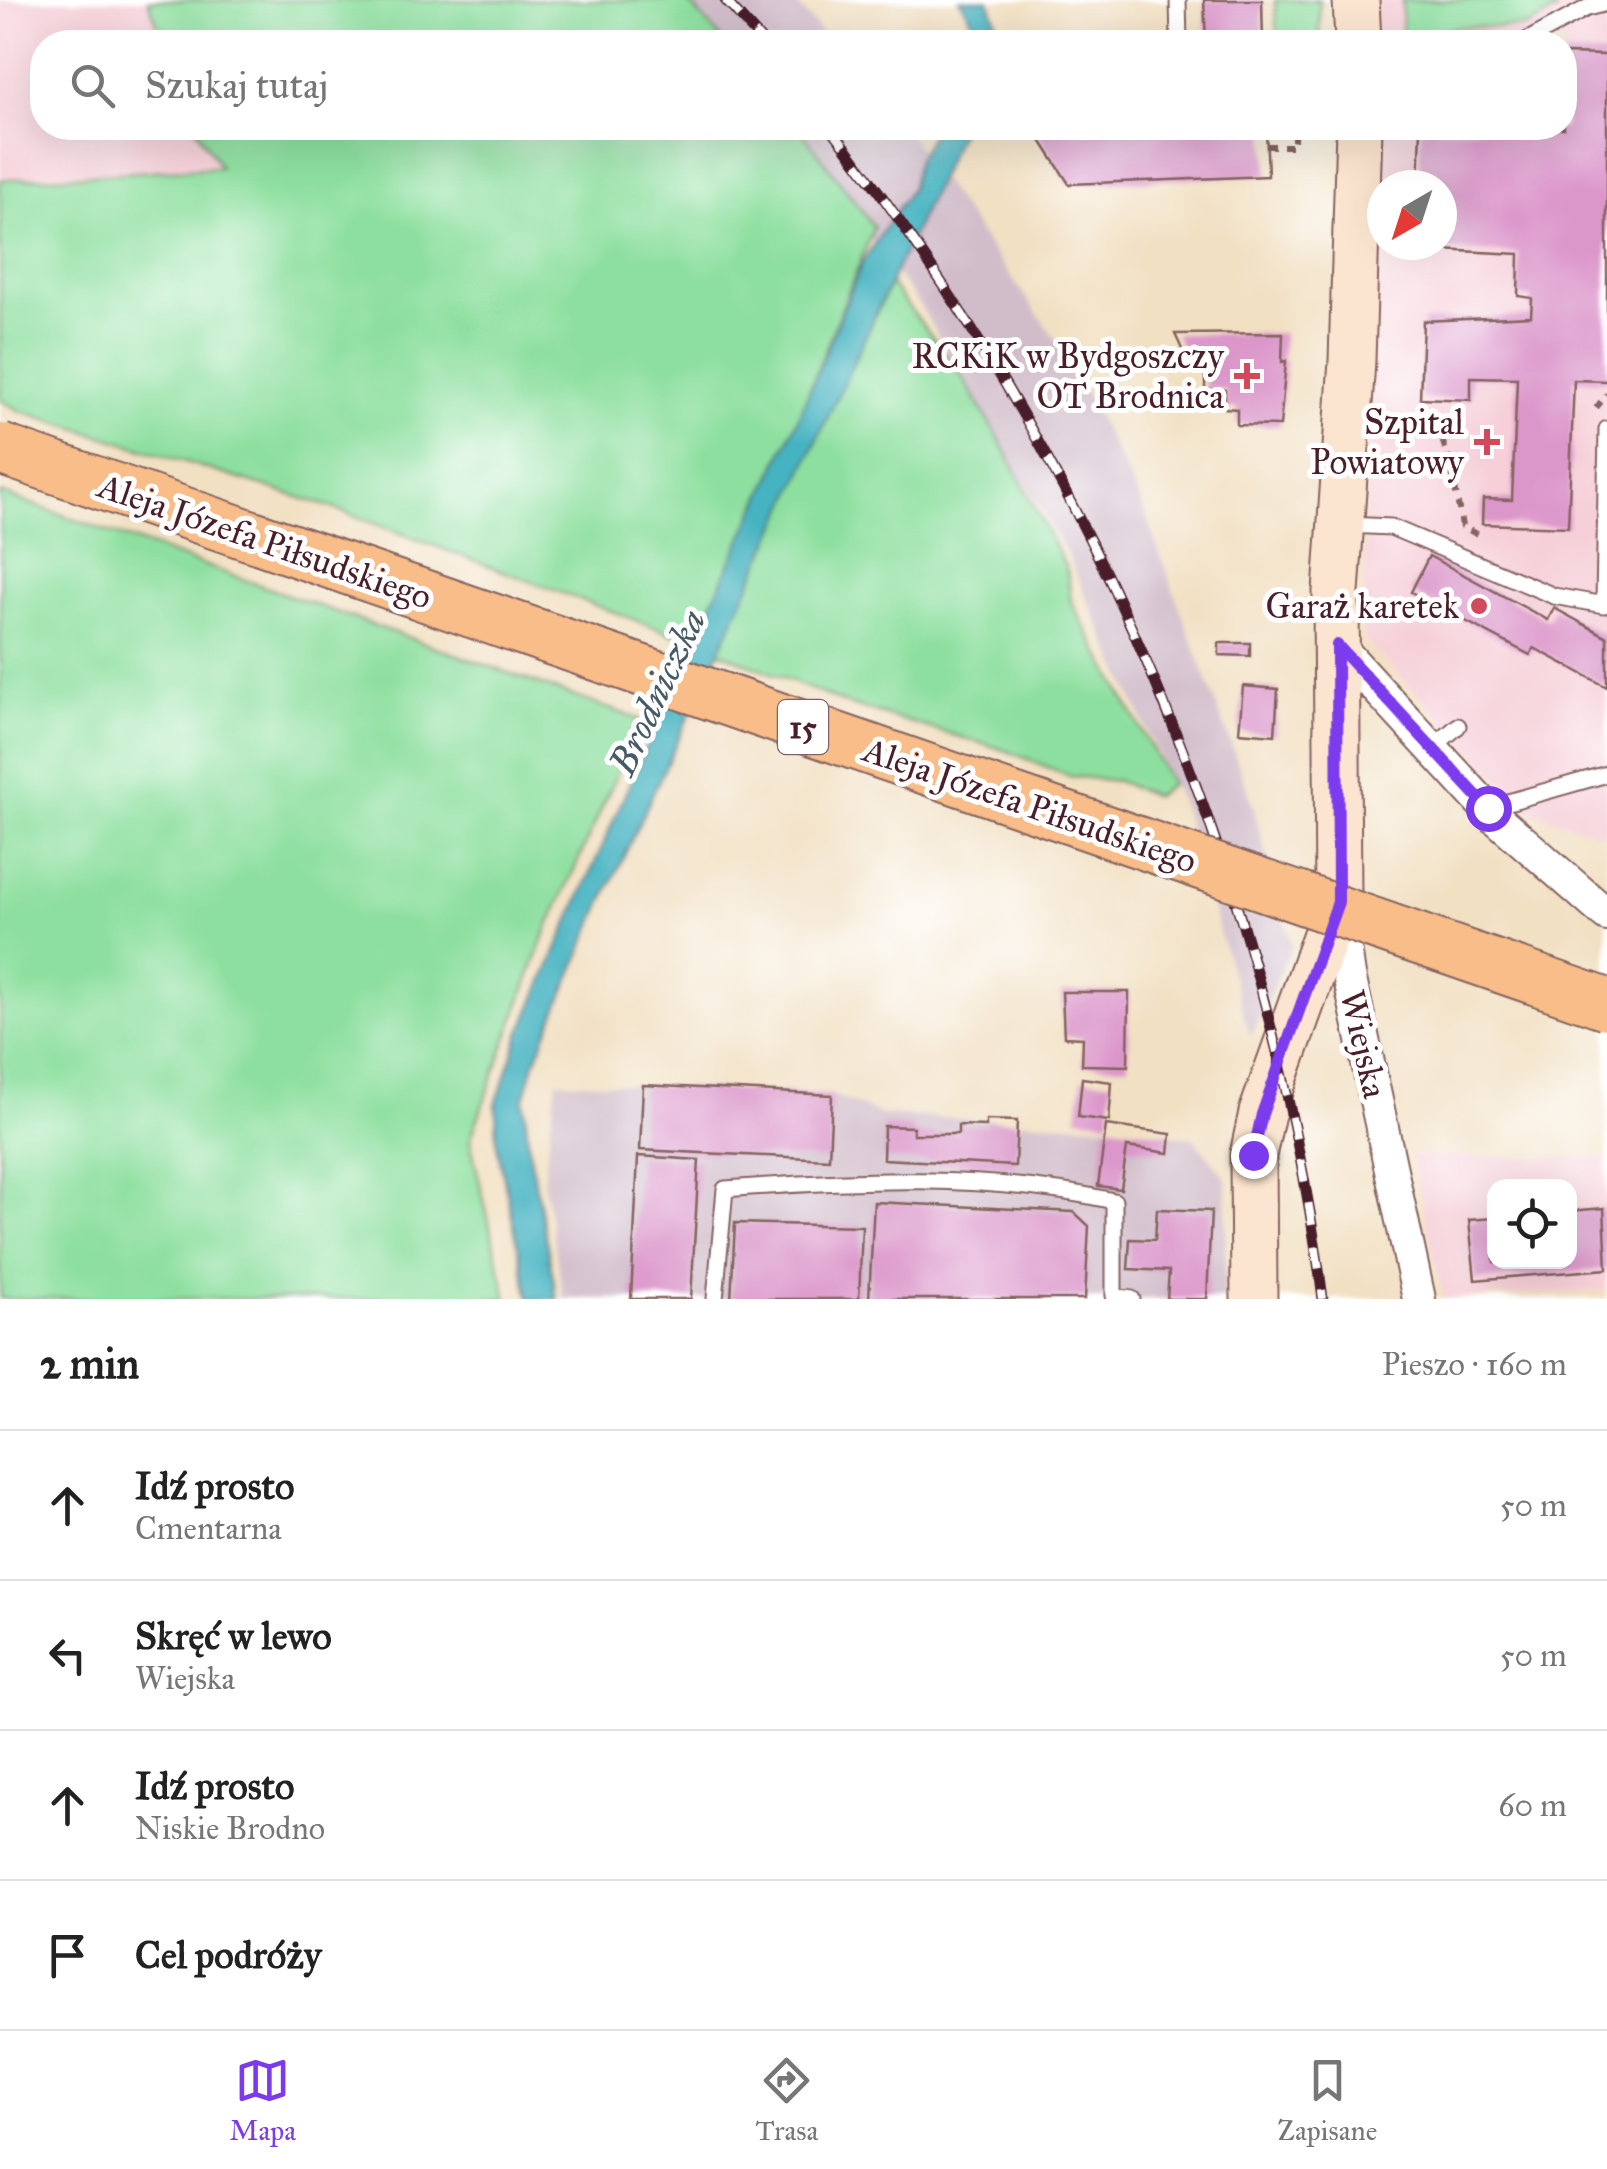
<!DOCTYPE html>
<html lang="pl">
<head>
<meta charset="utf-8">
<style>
  body { margin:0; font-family:"IM FELL Great Primer",serif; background:#f6f6f6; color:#222 }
  .controls { position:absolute; right:30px; bottom:30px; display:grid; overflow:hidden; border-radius:20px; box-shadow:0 10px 40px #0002 }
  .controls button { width:90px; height:90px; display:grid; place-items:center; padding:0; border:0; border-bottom:2px solid #e0e0e0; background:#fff; color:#222; font:50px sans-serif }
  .compass { position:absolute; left:1367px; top:170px; width:90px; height:90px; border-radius:50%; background:#fff; box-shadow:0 10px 40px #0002; rotate:219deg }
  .stop { position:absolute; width:30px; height:30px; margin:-22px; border:8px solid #7c3aed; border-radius:50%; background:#fff }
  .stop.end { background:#7c3aed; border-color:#fff; box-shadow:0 2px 10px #0008 }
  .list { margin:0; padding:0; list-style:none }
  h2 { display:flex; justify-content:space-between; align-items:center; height:130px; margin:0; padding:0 40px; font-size:42px }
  h2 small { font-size:32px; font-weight:400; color:#767676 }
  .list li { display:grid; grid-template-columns:65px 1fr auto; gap:30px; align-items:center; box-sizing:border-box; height:150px; padding:0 40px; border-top:2px solid #e0e0e0 }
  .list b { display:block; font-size:38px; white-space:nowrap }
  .list p { margin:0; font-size:32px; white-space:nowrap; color:#767676 }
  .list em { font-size:32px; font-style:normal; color:#767676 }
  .icon { flex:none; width:55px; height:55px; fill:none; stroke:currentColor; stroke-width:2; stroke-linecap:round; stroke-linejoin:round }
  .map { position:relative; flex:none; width:1607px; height:1299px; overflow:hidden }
  .search { position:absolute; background:#fff; box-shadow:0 10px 40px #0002; left:30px; right:30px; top:30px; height:110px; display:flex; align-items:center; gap:25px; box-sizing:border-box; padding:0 35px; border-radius:40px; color:#767676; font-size:38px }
  .sheet { height:730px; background:#fff }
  nav { display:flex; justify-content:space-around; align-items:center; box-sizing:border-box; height:140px; border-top:2px solid #e0e0e0; background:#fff; font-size:28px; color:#767676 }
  nav a { display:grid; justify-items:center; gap:5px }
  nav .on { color:#7c3aed }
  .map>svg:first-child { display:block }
  .built { fill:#f6cfd8; fill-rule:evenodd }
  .industrial { fill:#d1bdca }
  .green { fill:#8ddf9f; stroke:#6c7f65; stroke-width:2.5 }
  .water { fill:#45b3c1; stroke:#486976; stroke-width:2.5 }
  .building { fill:#db96ca }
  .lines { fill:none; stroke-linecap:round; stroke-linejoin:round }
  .lane-casing { stroke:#856360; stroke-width:19 }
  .street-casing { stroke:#856360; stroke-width:36 }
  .secondary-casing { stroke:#856360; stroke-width:49 }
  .path { stroke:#856360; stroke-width:6; stroke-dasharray:8 8; stroke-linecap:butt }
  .lane { stroke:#fff; stroke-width:15 }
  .street { stroke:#fff; stroke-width:32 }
  .secondary { stroke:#fce5d0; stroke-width:45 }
  .rail-casing { stroke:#4a1f2b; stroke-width:11 }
  .rail { stroke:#fff; stroke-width:8; stroke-dasharray:22; stroke-linecap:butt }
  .primary-bridge-casing { stroke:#856360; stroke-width:54; stroke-linecap:butt }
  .primary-bridge { stroke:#f8bd89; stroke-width:50 }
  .route { stroke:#7c3aed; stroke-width:12 }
  .poi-dot { fill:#d1495b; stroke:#fff; stroke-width:4 }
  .labels { text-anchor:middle; stroke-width:10; stroke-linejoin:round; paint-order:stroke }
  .shield { fill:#fff; stroke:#80626b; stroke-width:2.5 }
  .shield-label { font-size:32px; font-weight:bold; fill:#4a1f2b }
  .poi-label { font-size:35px; fill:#4a1f2b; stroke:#fff; text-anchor:end }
  .street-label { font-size:35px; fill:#4a1f2b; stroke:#fff }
  .water-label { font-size:38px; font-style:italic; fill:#485a67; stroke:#fff }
</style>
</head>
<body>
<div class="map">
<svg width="1607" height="1299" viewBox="0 0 1607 1299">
  <rect width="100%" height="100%" fill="#fff"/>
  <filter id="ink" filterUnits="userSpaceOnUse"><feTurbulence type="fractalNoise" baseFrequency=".01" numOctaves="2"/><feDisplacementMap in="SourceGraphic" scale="20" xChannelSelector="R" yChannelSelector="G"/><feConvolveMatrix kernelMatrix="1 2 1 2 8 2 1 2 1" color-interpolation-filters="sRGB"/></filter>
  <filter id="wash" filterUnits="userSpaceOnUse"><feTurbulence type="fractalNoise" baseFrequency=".0048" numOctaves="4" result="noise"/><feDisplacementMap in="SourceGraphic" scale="40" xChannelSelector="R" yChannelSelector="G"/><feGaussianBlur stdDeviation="2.25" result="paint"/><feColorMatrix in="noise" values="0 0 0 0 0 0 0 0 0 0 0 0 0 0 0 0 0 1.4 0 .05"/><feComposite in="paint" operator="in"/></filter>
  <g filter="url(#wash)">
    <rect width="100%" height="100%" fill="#f2e0c3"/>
    <!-- built -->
    <path class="built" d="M0,0H148L164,42H42V128H196L221,167L206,171L54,173L0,180Z
      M1377,0H1607V836L1532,812L1363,638L1374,128H1564V42H1376ZM1382,185H1442V245H1382Z
      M1411,1155L1607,1158V1290L1444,1299ZM1494,1186H1570V1262H1494Z"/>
    <!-- industrial -->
    <path class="industrial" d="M677,0H793L830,42H714Z
      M787,128H904L1062,348L1139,498L1249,793L1292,946L1250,1037L1183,808L1066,552L919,304Z
      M557,1081L832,1095L883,1115L1106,1125L1193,1138L1227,1179L1224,1299H564L543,1180Z"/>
    <!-- green -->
    <path class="green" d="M148,0H687L724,42H164Z
      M1275,0H1319L1320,42H1277Z
      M1402,0H1551L1557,10L1527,27H1459L1402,42Z
      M196,128H799L874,227L798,419L694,642L330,507L21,411L0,400V180L220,167Z
      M890,284L957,368L1000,440L1067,570L1071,601L1171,784L1155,796L1117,781L1069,776L1008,751L844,703L718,651Z
      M0,493L641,720L544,937L470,1140L507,1299H0Z"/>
    <!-- water -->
    <path class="water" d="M960,0H989L997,22L992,42H974L970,15Z
      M935,128H962L603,901L535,1061L524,1098L529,1149L557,1299H529L497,1145L496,1104L520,1034L661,712L798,419L862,263L911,188L917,160Z"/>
    <g id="blocks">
      <!-- building -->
      <path class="building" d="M1204,0H1262L1263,42H1206Z
        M1564,54L1607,55V381L1574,380L1568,527L1482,524L1483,499L1512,500L1517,378L1471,377V400L1420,398L1423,321L1531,316L1532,298L1518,296L1519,254L1440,250L1442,185H1419L1421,128H1564Z
        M1033,128H1266L1268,176L1069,184Z
        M1283,333L1282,362L1286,361L1280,426L1237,425V409L1225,408V390L1205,389V363L1188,362L1175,334Z
        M1429,556L1548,620L1554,608L1607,637V687L1534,648L1530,655L1411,592Z
        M1219,643H1250V656L1219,655Z
        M1243,686L1278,689L1275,735L1239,732Z
        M1062,992H1129L1128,1066L1082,1065L1083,1038L1064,1037Z
        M1082,1078L1112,1082L1109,1121L1078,1117Z
        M643,1085L832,1095L829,1159L640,1150Z
        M986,1120L1017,1121L1015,1166L883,1159L884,1126L913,1127V1134H958V1125L986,1126Z
        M1106,1125L1171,1134L1169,1153L1127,1147L1121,1189L1098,1186Z
        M638,1156L699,1160L691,1299H631Z
        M874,1202L1074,1212L1089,1226L1085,1299H869Z
        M1604,1208L1607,1269L1475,1280L1469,1220L1494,1218V1262H1570V1211Z
        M1157,1209L1211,1211L1207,1299H1167L1169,1271L1128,1269L1130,1239L1155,1240Z
        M735,1223L862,1226L859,1299H731Z"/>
    </g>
  </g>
  <g filter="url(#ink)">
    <use href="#blocks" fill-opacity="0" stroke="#856360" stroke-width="2.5"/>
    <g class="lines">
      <!-- lane casing -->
      <g class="lane-casing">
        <path id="lane" d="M1178,0L1179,42
          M1445,42H1492
          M1524,42L1587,8L1607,3
          M1346,525L1391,527L1554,596L1604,605L1607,429
          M1432,748L1458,726
          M1487,808L1607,774
          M715,1299L725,1189C856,1179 985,1173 1114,1201V1296L1132,1299"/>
      </g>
      <!-- street casing -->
      <g class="street-casing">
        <path id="street" d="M1337,645L1496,818L1607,915
          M1339,907L1349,975L1419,1299"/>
      </g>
      <!-- secondary casing -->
      <g class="secondary-casing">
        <path id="secondary" d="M1356,0L1358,42
          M1254,1299L1253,1155L1262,1113L1338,901L1336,592L1352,361L1359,128"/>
      </g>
      <!-- path -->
      <path class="path" d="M1267,146H1294V128
        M1596,408L1607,394
        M1432,411L1451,465L1462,526L1483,538"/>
      <!-- lane -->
      <use href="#lane" class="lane"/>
      <!-- street -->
      <use href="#street" class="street"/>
      <!-- secondary -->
      <use href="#secondary" class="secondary"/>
      <!-- rail casing -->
      <g class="rail-casing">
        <path id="rail" d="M725,0L763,42
          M831,128C1094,467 1267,873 1323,1299"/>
      </g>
      <!-- rail -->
      <use href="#rail" class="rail"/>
      <!-- primary-bridge casing -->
      <g class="primary-bridge-casing">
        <path id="primary-bridge" d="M0,449L1607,1004"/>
      </g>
      <!-- primary-bridge -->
      <use href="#primary-bridge" class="primary-bridge"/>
    </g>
  </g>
  <g class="lines" filter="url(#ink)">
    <!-- route -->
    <path class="route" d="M1253,1155L1262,1114L1338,902L1337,645L1488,808"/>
  </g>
  <!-- markers -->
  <g class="poi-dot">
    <path d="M1242 361h10v10h10v10h-10v10h-10v-10h-10v-10h10z"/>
    <path d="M1482 427h10v10h10v10h-10v10h-10v-10h-10v-10h10z"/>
    <circle cx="1479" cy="606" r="10"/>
  </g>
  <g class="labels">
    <!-- shield labels -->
    <rect class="shield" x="778" y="700" width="50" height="54" rx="8"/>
    <g class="shield-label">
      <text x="803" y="738">15</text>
    </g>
    <!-- poi labels -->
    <g class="poi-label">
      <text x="1224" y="368">RCKiK w Bydgoszczy<tspan x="1224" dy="40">OT Brodnica</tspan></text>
      <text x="1464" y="434">Szpital<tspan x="1464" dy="40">Powiatowy</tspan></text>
      <text x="1459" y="618">Garaż karetek</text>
    </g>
    <!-- street labels -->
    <g class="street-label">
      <text transform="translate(265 541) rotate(19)" y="12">Aleja Józefa Piłsudskiego</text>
      <text transform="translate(1030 805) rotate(19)" y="12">Aleja Józefa Piłsudskiego</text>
      <text transform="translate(1364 1044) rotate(77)" y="12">Wiejska</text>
    </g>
    <!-- water labels -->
    <g class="water-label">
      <text transform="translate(657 692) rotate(-65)" y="13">Brodniczka</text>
    </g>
  </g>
</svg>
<div class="controls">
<button><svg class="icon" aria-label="locate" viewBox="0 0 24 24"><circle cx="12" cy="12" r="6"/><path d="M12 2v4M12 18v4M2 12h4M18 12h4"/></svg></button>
</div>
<svg class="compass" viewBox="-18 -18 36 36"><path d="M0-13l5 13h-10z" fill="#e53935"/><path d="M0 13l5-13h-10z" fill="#767676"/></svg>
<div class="stop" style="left:1488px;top:808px"></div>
<div class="stop end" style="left:1253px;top:1155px"></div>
<div class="search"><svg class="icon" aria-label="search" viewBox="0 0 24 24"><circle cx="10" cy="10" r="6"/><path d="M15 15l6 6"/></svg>Szukaj tutaj</div>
</div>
<section class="sheet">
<h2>2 min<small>Pieszo · 160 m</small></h2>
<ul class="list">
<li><svg class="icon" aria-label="ahead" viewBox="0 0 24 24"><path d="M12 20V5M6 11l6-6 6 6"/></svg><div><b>Idź prosto</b><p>Cmentarna</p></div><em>50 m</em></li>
<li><svg class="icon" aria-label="left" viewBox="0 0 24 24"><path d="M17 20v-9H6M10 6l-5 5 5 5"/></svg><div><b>Skręć w lewo</b><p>Wiejska</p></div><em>50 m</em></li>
<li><svg class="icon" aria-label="ahead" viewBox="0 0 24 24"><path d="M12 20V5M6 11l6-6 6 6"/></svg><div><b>Idź prosto</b><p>Niskie Brodno</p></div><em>60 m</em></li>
<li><svg class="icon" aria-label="arrive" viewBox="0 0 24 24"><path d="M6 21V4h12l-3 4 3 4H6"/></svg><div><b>Cel podróży</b></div></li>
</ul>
</section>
<nav>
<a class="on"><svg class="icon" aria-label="map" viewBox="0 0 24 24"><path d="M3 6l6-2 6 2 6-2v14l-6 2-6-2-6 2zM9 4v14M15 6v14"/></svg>Mapa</a>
<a><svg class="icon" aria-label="directions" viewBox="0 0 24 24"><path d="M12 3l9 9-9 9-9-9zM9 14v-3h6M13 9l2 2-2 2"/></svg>Trasa</a>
<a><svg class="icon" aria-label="saved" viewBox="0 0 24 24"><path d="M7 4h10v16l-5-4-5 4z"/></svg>Zapisane</a>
</nav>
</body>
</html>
